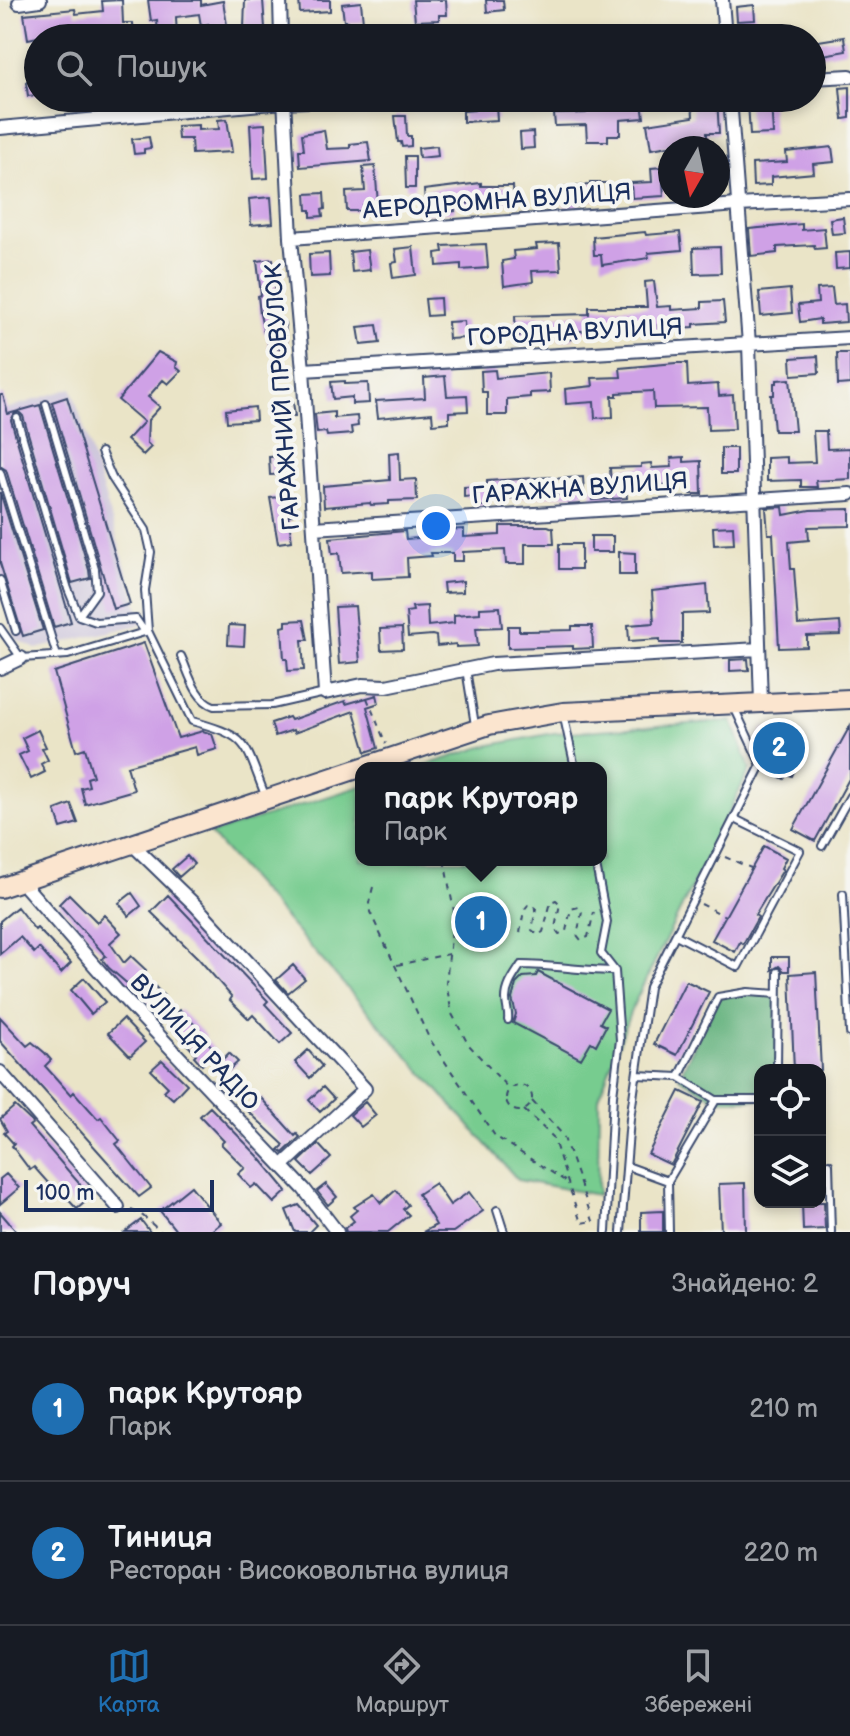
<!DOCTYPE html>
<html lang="uk">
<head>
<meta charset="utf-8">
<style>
  body { margin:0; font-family:"Balsamiq Sans",sans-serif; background:#242831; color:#f1f3f6 }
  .controls { position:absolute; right:24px; bottom:24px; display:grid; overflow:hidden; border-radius:16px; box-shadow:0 4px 12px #0003 }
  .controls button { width:72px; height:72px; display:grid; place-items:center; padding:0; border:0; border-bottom:2px solid #363941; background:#171b24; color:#f1f3f6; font:40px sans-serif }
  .compass { position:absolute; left:658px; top:136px; width:72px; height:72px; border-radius:50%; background:#171b24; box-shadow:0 4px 12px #0003; rotate:189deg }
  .scale { position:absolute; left:24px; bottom:20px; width:190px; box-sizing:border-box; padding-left:8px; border:4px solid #1b2f5e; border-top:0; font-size:22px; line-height:28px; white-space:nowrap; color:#1b2f5e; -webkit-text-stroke:6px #f6f6f2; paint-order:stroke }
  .you { position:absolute; left:436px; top:526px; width:28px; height:28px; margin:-20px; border:6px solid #fff; border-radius:50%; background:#1a73e8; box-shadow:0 0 0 12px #1a73e833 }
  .badge { display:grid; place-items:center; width:52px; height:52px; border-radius:50%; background:#1f6fb2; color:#fff; font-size:26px; font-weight:700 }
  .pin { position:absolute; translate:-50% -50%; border:4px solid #fff; box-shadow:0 2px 8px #0006 }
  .popup { position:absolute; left:355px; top:762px; width:252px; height:104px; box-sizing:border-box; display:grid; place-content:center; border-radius:16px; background:#171b24; filter:drop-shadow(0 2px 6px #0005); font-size:26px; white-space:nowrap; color:#9ea1a6 }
  .popup b { font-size:30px; color:#f1f3f6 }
  .popup::after { content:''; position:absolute; left:50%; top:100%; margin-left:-16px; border:16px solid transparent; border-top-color:#171b24 }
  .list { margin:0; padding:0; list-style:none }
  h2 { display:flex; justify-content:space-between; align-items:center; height:104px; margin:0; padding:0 32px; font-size:34px }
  h2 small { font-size:26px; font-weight:400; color:#9ea1a6 }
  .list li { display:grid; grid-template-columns:52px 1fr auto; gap:24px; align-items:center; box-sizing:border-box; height:144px; padding:0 32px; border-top:2px solid #363941 }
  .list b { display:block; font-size:30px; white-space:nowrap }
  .list p { margin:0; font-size:26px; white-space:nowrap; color:#9ea1a6 }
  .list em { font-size:26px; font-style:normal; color:#9ea1a6 }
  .icon { flex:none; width:44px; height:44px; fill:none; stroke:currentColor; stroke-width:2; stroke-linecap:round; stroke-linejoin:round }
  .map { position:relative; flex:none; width:850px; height:1232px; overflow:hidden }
  .search { position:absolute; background:#171b24; box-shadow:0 4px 12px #0003; left:24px; right:24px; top:24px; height:88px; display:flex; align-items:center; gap:20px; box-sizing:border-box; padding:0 28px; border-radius:44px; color:#9ea1a6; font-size:30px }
  .sheet { height:392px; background:#171b24 }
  nav { display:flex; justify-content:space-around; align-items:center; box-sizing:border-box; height:112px; border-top:2px solid #363941; background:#171b24; font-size:22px; color:#9ea1a6 }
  nav a { display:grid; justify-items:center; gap:4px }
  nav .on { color:#1f6fb2 }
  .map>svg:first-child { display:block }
  .industrial { fill:#c8bfd8 }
  .green { fill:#77cc8f; stroke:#497e76; stroke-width:2 }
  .forest { fill:#61b07a; stroke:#3e706c; stroke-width:2 }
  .building { fill:#cfa1e6 }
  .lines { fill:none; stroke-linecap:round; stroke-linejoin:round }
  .service-casing { stroke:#3a4a6e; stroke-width:10 }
  .minor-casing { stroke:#3a4a6e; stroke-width:16 }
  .secondary-casing { stroke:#3a4a6e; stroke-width:22 }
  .path { stroke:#3a4a6e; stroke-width:2; stroke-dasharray:6 6; stroke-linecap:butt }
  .service { stroke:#fff; stroke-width:6 }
  .minor { stroke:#fff; stroke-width:12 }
  .secondary { stroke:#fbe5cf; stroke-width:18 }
  .labels { text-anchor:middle; stroke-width:8; stroke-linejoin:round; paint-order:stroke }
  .street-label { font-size:24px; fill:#1b2f5e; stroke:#f6f6f2 }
</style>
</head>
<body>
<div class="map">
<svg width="850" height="1232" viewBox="0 0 850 1232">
  <rect width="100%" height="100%" fill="#f6f6f2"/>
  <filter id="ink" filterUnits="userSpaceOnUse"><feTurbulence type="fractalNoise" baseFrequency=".0125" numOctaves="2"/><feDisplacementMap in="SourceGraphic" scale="16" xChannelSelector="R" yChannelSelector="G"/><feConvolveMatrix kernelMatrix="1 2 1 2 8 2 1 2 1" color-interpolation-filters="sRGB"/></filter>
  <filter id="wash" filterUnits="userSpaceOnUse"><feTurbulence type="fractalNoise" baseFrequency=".006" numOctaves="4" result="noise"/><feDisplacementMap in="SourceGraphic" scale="32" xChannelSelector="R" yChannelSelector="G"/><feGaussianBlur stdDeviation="1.8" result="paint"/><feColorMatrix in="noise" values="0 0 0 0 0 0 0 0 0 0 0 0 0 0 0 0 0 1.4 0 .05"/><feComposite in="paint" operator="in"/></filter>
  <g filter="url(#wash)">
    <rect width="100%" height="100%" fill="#eae4c7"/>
    <!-- industrial -->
    <path class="industrial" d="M72,388L143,624L36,649L16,639L0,592V411Z"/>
    <!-- green -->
    <path class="green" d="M732,721L750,769L631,1010L599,1098L598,1195L518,1180L210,834L361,786V860H601V768H417L486,746L554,733Z"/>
    <!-- forest -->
    <path class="forest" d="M748,992L777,994V1070H760V1100H716L679,1077L718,997Z"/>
    <g id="blocks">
      <!-- building -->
      <path class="building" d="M122,0L123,23H133L134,38H89L88,29L82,28L28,39L24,14L75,9L76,14L103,11L102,1Z
        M148,0H201V5L223,1L227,25L209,29L208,24L201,26L199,14L176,17L177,38H158L157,20L151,21Z
        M245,0H263L265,28L244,29Z
        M299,0H330V11L300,13Z
        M413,0H446L447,15H439V20L415,21Z
        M486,0H503L504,10L487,12Z
        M361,2L363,22L348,23V21H344L342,4Z
        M754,5L755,20L737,21L736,7Z
        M844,37L846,51L812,57V42Z
        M38,80V95L28,96L26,82Z
        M850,87V118L843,119L840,88Z
        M717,98L719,133H707V140L681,141V144L651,149L647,124L693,117L692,99Z
        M597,99H618V104L642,102L644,118L620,120V135H608V141H587L586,125L555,126L554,114L586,113V107H597Z
        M771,101L773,134L750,135L748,102Z
        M496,105L497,120L463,122V111L474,110L473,106Z
        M395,116H406L407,136H411V146L402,147L401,142H398Z
        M227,119L232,152L192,154L191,139H178L177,126L198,125V130L219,129L218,120Z
        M265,124L268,178L253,179L250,125Z
        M324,130L327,149L350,148V144L368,142L371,161L300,167L299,150H304L302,134Z
        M533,132L534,148L521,149L520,133Z
        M149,137L151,148L144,149V153L134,154L132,139Z
        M437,146L438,156L419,158L418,148Z
        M832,147L834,162L813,164L814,173L771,177V185L753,186L752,164L787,162L786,152Z
        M405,156H415V188H406Z
        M375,166L378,204L363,205V211H347L346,192L365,191L363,167Z
        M662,167L664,196L632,198L631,183L652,182L651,168Z
        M481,183V186H513L514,202L454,204L455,211L426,214L424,190Z
        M590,183H607V200H579V206H564L563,187L590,185Z
        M324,193L325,209L322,210L323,216L311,217V210H307L306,194Z
        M271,197L273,223L251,225L249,199Z
        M843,217L845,233L832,234L830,219Z
        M802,224V230L824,228L826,248L815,249L814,245L777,247V253L751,256L749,229Z
        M645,232L646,235L680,232L682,250L648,253L649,258L602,265L601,255H594L593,237Z
        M559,243L561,270L532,271L533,282L504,286L502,261L514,259L513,251L537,249L536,244Z
        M486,244L488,268L461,270V264L437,266L436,253L443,252L442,246Z
        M413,247L416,275L393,278L391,263L397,262L395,249Z
        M720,247L721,273L694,274L693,248Z
        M367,250L370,270L352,272L350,252Z
        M850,252V268L836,269L835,253Z
        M329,253L330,276L310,277L309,254Z
        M273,259L278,323H285L287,348L269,349L267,333H264L260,314L258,296L261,295L257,261Z
        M654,281L657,307L671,306V310L702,308V302L723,301L725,322L694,324V327L679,328V323L658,325L659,333L650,334L649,330L578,331V334L573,335V339L559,340L558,333L516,336L515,316L589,314V307H647L645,282Z
        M832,288L834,305L845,304L846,322L820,324V319L800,322L798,305L818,303L817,289Z
        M790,289L792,313L761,316L759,292Z
        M440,298L441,315L427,316L425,299Z
        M464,321L465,338L449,339L448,322Z
        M377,325L380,343L361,345L358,327Z
        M158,352L177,362L176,367L181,371L168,384L163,380L148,397L160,407L148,420L147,443L151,447L143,455L127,440L144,422L118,400Z
        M837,353H850V384L838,385Z
        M818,356L819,373L792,375L791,358Z
        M676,363H687L688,386L718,384L719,396L733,395L735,429L708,430L707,407L654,408L653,391L617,393V396H612L613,417L595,418L594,402L566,404L565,389L593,386L592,378L621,377L620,368Z
        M495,370L496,378L549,373L550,392L530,393V397L507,399V415H487V392H482L481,371Z
        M445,376L447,396L467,395L468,411L449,412V422L433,424L432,413L378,418L376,401L425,398L424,378Z
        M790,379L795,431H774L771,395H774V383H777V380Z
        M345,381V384L368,383L369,403L352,404V397L333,399L331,382Z
        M0,395H3L8,414L40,405L89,570L90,578L72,583L23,416L19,412L15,413L11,420L71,622L54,627L6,470L0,466Z
        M67,397L130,604L113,609L52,402Z
        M293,402L295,416L276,418L274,404Z
        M255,407L256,420L227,422L226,410Z
        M334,412V418L357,416L358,426L351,427L352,434L327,436L326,432L317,433L315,414Z
        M813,431H826L827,449L850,448V479L816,481L817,487H801V480L767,481V458L787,457V463L815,462Z
        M721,448H736V474H721Z
        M399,452L400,480L416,479L417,500L389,501V504L371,505L370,503L324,507L323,486L390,480L389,453Z
        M288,456L289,474L270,475L269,457Z
        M684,457V462L701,461L702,494H691L690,484L673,485L626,488L627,498L592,500V487L611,486L610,468L641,467V464L651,463L652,468L672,467L671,458Z
        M551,477V479L583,477L584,494L488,499V506H475V496L464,497V487L487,486V481Z
        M0,492L43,630L23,636L0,563Z
        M290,496L292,515H288L292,541L278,543L270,498Z
        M783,507L784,515L810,510L850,509V526L808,527L809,540L789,542L791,569H794L798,625L840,622L841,635L807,636V647L779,648L773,534H768L766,508Z
        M500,526H548L553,528L554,544H525V564H506L505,550L463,552V561H453V553H431L432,556L407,558L408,577L372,579V571L341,573L339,553L332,554L330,538L405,531L406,539L444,536V530L464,529V537L500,535Z
        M733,526L734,544L714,545L713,527Z
        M591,536H613V552H591Z
        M559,544H581V569H559Z
        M619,552L635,553V575H619Z
        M463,581V592L444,593L443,583Z
        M707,585L709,613L682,614V643H660V639L629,641L628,625L654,623L652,591Z
        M355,606L360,662L339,664L335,607Z
        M427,606L428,626L454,623V615L480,613V608L500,607L502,627L476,628L478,646L456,647V644L437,646L436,636L432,635L408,637L406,612L413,611L412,607Z
        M304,620L308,640H302L304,670L288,671L287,659H284L282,627L286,626V621Z
        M229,625L245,626L244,646L228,645Z
        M508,626H519V631H530L572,630V626H592L593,648L573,649V646L508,648Z
        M402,628L403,649L381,650L380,629Z
        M144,643L178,738L203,731L212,734L217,749L197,755L195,747L127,766L134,790L85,804L81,788L89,786L87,778L93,776L85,748L76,751L54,672Z
        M748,659L749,670L730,671V660Z
        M377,695L379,703L367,707L378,748L366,752L354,711L294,733L293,730L275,736L271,723L289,717L291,720L345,701L346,704Z
        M850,726V777L815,841L793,829Z
        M764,727L783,736L785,733L802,741L793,760L798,763L792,776L787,774L784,779L766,770L767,763L757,742Z
        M38,730L46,747L42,748L48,760L41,764L45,772L31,779L19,755L28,751L22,738Z
        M71,804L78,823L61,828L55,810Z
        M764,846L786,858L781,868L783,870L755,915L758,917L743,944L740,942L735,952L712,940Z
        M187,856L194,864L179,877L172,869Z
        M132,893L141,906L129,916L119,903Z
        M69,894L97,922L104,915L121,933L110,943L124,963L131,956L146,970L143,974L164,996L153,1006L132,985L130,986L109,968L102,959L106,956L59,904Z
        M168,895L268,1001L265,1004L292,1033L280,1044L253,1015L249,1019L230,1000L232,997L198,958L151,912Z
        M17,907L35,930L37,928L71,963L61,973L39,948L34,953L20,937L0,954V921Z
        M772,957H789V971H784L779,966L772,970Z
        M293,965L305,979L288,993L276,980Z
        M538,972L608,1009L600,1023L606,1026L596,1045L591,1042L581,1059L513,1023L516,1014L512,999L516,984L523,977L536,976Z
        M816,972L821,1070H794L790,974Z
        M84,978L105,1002L91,1014L71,990Z
        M686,981L709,992L677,1055L654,1044Z
        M180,1010L206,1036L204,1038L223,1059L229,1053L238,1062L223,1075L208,1059L202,1065L194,1056L196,1054L166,1022Z
        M0,1017L27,1046L32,1042L45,1053L51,1060L45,1066L71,1095L74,1092L98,1119L101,1117L120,1141L116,1144L151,1188L139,1197L0,1041Z
        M123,1019L145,1042L130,1056L108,1033Z
        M308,1050L322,1066L310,1078L295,1062Z
        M162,1060L187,1084L173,1099L164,1091L168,1087L151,1070Z
        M323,1087L334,1099L320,1112L309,1100Z
        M680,1091L703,1102L671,1165L648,1154Z
        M261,1098L295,1136L297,1134L300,1137L283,1153L279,1150L284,1145L248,1111Z
        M365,1102L376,1115L361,1127L350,1115Z
        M15,1106L33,1123L29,1126L91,1197L77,1209L60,1191L57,1193L34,1167L30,1170L12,1146L14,1144L4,1133L7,1131L0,1119Z
        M210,1107L258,1156L287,1191L274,1203L256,1184L251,1188L238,1174L245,1168L221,1144L224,1141L200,1116Z
        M318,1144L331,1158L312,1175L299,1162Z
        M6,1174L19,1188L0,1204V1179Z
        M435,1183L450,1205L469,1192L483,1211L453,1232H423L436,1225L418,1194Z
        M745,1183L746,1232H721L719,1184Z
        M326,1184L337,1197L328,1205L317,1191Z
        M191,1186L221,1223L210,1232H177L160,1211Z
        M396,1190L408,1205L403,1209L409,1215L388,1232H346L345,1228L354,1221L350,1216L357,1210L354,1207L374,1194L381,1203Z
        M802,1202H824L825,1229L803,1230Z
        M299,1205L316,1225L309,1232H295L286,1210Z
        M663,1211V1232H641V1212Z
        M0,1212L17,1232H0Z
        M141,1220L150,1232H125Z"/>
    </g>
  </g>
  <g filter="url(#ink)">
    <use href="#blocks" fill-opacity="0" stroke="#3a4a6e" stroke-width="2"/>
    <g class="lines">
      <!-- service casing -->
      <g class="service-casing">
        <path id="service" d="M46,404L95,569L97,591L79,616
          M17,418L68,589L79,616L96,622L136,619L145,632
          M101,452L112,478L146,530L151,552L145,590L148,631
          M0,472L57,656
          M0,580L16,631
          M0,628L21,658L68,655L148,631L192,721C250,737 244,742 265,795
          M181,656C189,673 195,700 214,706L272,705L325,693
          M466,669L475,725
          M563,713L575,768
          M822,846L850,796
          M595,860L607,922L601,953L615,971L620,1040L613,1095L606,1232
          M843,894L850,1033
          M676,935L738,967L800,851L735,819
          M508,1020C509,1012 506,1007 506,999C506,986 514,976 521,965C553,965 583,971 615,971
          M777,1070L778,972
          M637,1075L679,1077L716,1100H760
          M679,1077L718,997L748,992L777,994
          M829,1164L831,1232
          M627,1166L668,1181
          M497,1210L504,1232
          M621,1232L630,1119L649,987L761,765L734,707
          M669,1232L668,1181L716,1100"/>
      </g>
      <!-- minor casing -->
      <g class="minor-casing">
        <path id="minor" d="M280,0L281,38
          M722,0L725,38
          M19,3L40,0
          M812,78L850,76
          M284,98L291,238L303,370L325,693L362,685L386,686L493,664L759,649
          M730,98L749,344L761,702
          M0,128L284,102L380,98
          M291,238L738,205L850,199
          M303,370L850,338
          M314,528L850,494
          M0,668L21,658
          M132,844L195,905L365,1089L282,1166
          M21,881L116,990L304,1189L337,1232
          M0,1072L118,1207"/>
      </g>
      <!-- secondary casing -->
      <g class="secondary-casing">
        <path id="secondary" d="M0,888L489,725L563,712L850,699"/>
      </g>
      <!-- path -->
      <path class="path" d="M367,698L386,744
        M725,857L751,868
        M444,860L454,911L446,983L452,1014L468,1044L509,1089
        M373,887L369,903L370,912L429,1038L495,1136L568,1183
        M701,904L725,916
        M520,933L524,910L528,905L536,908L532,930L538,935L543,932L551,902L556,900L560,904L555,928L559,934L566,931L571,909L579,907L582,912L577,935L581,940L588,937L594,912
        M397,965L449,954
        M506 1098a13 13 0 1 1 26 0a13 13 0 1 1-26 0Z
        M532,1101L563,1135L593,1221L598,1224
        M524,1110L553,1137L581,1223L593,1221
        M131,1210L143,1216L161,1232"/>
      <!-- service -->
      <use href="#service" class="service"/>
      <!-- minor -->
      <use href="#minor" class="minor"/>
      <!-- secondary -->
      <use href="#secondary" class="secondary"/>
    </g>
  </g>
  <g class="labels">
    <!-- street labels -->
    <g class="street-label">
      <text transform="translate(497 201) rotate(-4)" y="8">АЕРОДРОМНА ВУЛИЦЯ</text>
      <text transform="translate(575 332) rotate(-3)" y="8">ГОРОДНА ВУЛИЦЯ</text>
      <text transform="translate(282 397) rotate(-94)" y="8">ГАРАЖНИЙ ПРОВУЛОК</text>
      <text transform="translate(580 488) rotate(-4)" y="8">ГАРАЖНА ВУЛИЦЯ</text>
      <text transform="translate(195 1042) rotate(47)" y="8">ВУЛИЦЯ РАДІО</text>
    </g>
  </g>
</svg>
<div class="controls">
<button><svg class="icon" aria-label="locate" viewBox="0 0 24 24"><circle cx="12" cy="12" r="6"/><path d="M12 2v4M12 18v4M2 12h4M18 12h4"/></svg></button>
<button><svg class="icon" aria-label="layers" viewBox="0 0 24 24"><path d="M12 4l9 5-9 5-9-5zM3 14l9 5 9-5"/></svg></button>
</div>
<svg class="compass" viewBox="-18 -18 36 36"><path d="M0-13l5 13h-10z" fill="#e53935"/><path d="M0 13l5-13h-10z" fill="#9ea1a6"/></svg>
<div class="scale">100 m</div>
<div class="you"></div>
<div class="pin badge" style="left:481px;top:922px">1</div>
<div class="popup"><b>парк Крутояр</b>Парк</div>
<div class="pin badge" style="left:779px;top:748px">2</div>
<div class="search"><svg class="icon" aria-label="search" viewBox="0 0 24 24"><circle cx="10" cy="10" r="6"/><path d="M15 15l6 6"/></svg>Пошук</div>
</div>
<section class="sheet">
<h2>Поруч<small>Знайдено: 2</small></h2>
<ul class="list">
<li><span class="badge">1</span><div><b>парк Крутояр</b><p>Парк</p></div><em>210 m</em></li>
<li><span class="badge">2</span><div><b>Тиниця</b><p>Ресторан · Високовольтна вулиця</p></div><em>220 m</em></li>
</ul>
</section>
<nav>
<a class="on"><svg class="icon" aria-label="map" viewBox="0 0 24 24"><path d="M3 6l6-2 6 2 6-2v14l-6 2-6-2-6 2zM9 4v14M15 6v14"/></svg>Карта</a>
<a><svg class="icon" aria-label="directions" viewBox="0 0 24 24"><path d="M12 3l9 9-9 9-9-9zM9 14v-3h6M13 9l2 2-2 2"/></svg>Маршрут</a>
<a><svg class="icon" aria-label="saved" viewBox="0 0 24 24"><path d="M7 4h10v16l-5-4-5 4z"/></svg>Збережені</a>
</nav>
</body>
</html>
